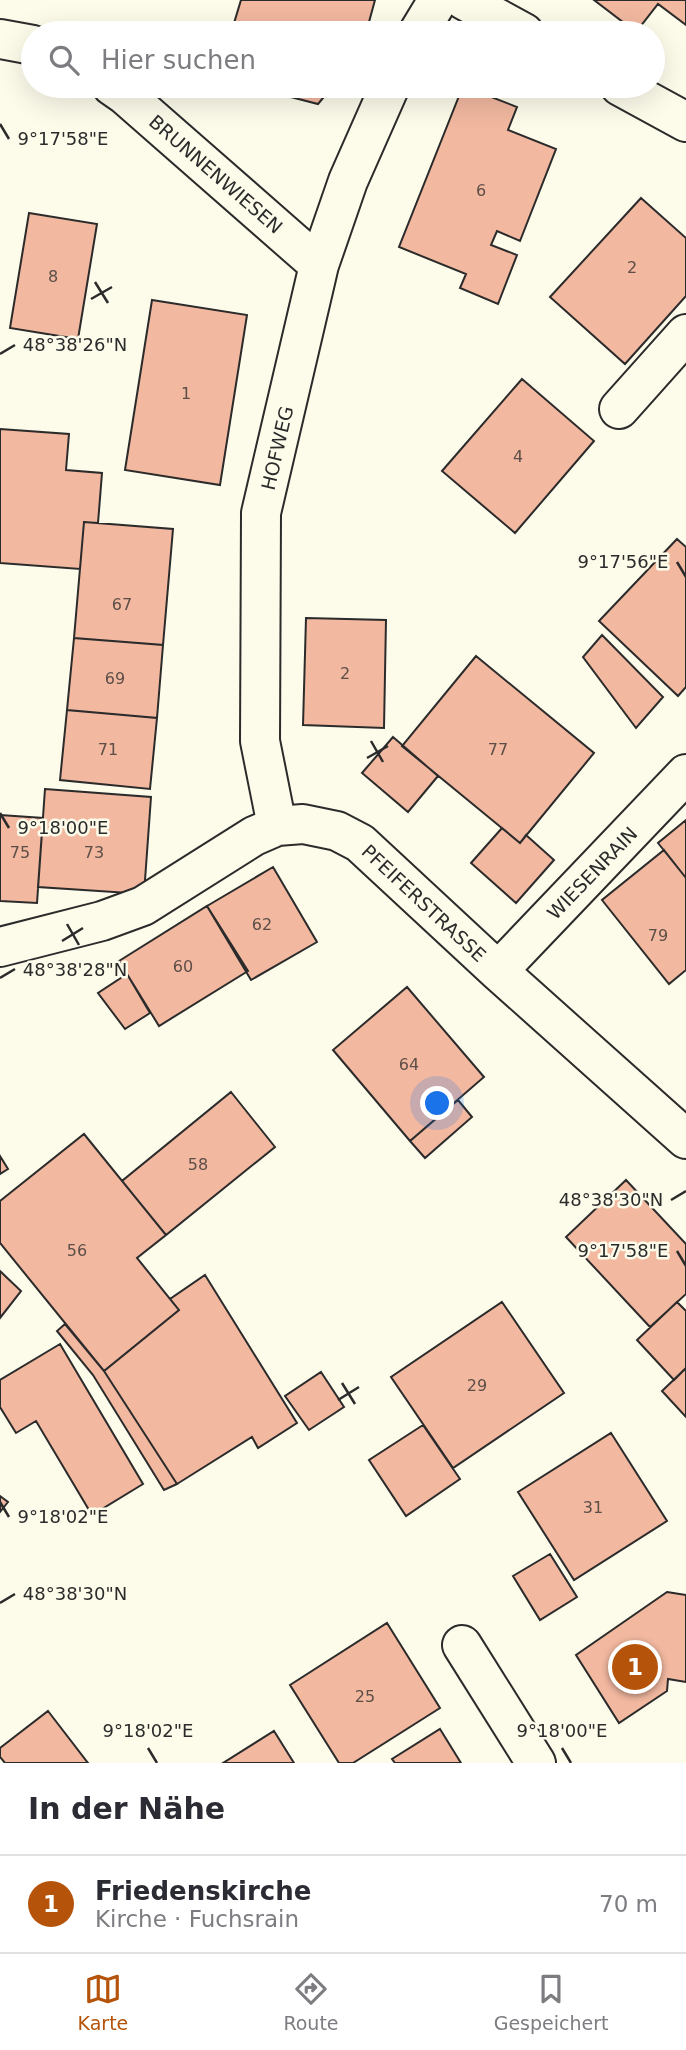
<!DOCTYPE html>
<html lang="de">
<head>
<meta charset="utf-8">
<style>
  body { margin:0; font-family:"DejaVu Sans",sans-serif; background:#f7f7f7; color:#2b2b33 }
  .you { position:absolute; left:438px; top:1104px; width:24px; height:24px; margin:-18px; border:5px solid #fff; border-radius:50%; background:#1a73e8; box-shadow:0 0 0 10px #1a73e833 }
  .badge { display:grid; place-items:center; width:46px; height:46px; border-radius:50%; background:#b45309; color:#fff; font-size:23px; font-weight:700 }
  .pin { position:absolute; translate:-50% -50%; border:4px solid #fff; box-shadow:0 2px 7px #0006 }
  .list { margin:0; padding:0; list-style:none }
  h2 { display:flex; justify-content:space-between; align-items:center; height:91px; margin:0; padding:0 28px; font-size:30px }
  h2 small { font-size:23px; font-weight:400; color:#7c7c81 }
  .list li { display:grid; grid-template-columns:46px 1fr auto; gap:21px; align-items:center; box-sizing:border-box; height:98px; padding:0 28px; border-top:2px solid #e1e1e2 }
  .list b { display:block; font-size:26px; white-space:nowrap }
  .list p { margin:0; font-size:23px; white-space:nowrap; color:#7c7c81 }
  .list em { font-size:23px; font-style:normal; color:#7c7c81 }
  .icon { flex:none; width:38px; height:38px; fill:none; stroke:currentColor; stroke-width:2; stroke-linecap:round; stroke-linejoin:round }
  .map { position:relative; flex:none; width:686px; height:1763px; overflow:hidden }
  .search { position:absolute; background:#fff; box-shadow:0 7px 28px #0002; left:21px; right:21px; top:21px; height:77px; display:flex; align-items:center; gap:18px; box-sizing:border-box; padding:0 24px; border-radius:38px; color:#7c7c81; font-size:26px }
  .sheet { height:189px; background:#fff }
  nav { display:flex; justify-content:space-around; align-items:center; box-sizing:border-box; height:98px; border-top:2px solid #e1e1e2; background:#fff; font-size:19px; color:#7c7c81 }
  nav a { display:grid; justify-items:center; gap:4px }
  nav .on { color:#b45309 }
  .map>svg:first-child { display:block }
  .building { fill:#f2b8a0; stroke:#2b2b2b; stroke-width:2 }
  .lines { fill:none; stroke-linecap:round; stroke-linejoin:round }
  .minor-casing { stroke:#2b2b2b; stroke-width:42 }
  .minor { stroke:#fdfbea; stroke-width:38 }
  .ticks { fill:none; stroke:#2b2b2b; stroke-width:2.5 }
  .labels { text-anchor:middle; stroke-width:5; stroke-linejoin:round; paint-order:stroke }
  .number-label { font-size:16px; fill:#5d4e48 }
  .street-label { font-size:19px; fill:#2b2b2b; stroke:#fdfbea }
  .ticks-label { font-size:18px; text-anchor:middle; fill:#2b2b2b; stroke:#fdfbea; stroke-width:5; stroke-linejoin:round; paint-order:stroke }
</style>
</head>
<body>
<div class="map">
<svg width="686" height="1763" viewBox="0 0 686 1763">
  <rect width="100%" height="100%" fill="#fdfbea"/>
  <!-- building -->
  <path class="building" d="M241,0H375L366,33H231Z
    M594,0H686V25L658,4L636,32Z
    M248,86H333L318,104Z
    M463,86L517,107L508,130L556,149L520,241L497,231L491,245L517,255L498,304L460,288L466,274L399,247Z
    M641,198L686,238V296L625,364L550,297Z
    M29,213L97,224L78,339L10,328Z
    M152,300L247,315L220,485L125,470Z
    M522,379L594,441L515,533L442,471Z
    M0,429L69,434L66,470L102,473L98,523L84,522L80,569L0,563Z
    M84,522L173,529L163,645L74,638Z
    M677,539L686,547V687L678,696L599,621Z
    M306,618L386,620L384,728L303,725Z
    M602,635L663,697L636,728L583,657Z
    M74,638L163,645L157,718L67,710Z
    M476,656L594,753L520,843L402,746Z
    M67,710L157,718L150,789L60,780Z
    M393,737L438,776L408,812L362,773Z
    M45,789L151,797L144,894L38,887Z
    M0,815L43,818L37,903L0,901Z
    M686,820V878L658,843Z
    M502,828L520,843L526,835L554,860L516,903L471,863Z
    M664,850L686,878V970L669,984L602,900Z
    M273,867L317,942L251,980L207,906Z
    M207,906L248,971L159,1026L119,961Z
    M127,974L150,1013L125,1029L98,993Z
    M407,987L484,1077L410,1141L333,1050Z
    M231,1092L275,1147L166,1235L122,1181Z
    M458,1100L472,1117L425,1158L410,1141Z
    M84,1134L166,1235L137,1258L179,1310L104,1371L0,1243V1201Z
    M0,1156L8,1169L0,1174Z
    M626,1180L686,1244V1294L650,1327L566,1237Z
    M0,1271L21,1291L0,1318Z
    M205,1275L297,1423L258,1448L252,1437L177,1484L104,1371L179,1310L170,1299Z
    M502,1302L564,1393L453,1468L391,1377Z
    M677,1302L686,1311V1368L674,1380L637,1340Z
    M65,1324L104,1371L177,1484L164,1490L93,1375L57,1331Z
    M60,1344L143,1484L92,1515L36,1421L16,1433L0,1407V1380Z
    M686,1368V1417L662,1391Z
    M321,1372L344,1407L309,1430L285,1396Z
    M423,1425L460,1479L406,1516L369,1460Z
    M611,1433L667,1521L574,1580L518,1492Z
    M0,1496L8,1502L0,1512Z
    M550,1554L577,1597L540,1620L513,1576Z
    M667,1592L686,1595V1682L668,1679L667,1691L619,1723L576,1655Z
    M387,1623L440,1708L353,1763H339L290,1685Z
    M48,1711L88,1763H5L0,1757V1748Z
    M440,1729L461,1763H395L392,1759Z
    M274,1731L294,1763H223Z"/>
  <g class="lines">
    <!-- minor casing -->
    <g class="minor-casing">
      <path id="minor" d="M464,0L524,33
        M418,33L438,0
        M0,39L33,45
        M112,86L125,95L319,265
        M620,86L686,122
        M619,409L686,334
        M277,826L260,741L261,513L319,265L348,181L390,86
        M0,947L102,921L143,906L254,836L277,826L303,824L337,831L360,843L498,971L686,1139
        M498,971L686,774
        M462,1645L536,1763"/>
    </g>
    <!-- minor -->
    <use href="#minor" class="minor"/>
  </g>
  <!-- ticks -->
  <path class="ticks" d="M0,124L9,139M95,282L108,303M91,299L112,287M0,354L15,345M677,562L686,577M371,741L383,762M367,758L388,746M0,813L9,828M67,924L79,945M62,941L83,928M0,978L15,969M671,1200L686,1191M677,1251L686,1266M342,1383L355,1404M338,1400L359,1387M0,1502L9,1517M0,1603L15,1594M148,1748L157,1763M562,1748L571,1763"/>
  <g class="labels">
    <!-- number labels -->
    <g class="number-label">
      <text x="481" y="196">6</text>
      <text x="632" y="273">2</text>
      <text x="53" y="282">8</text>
      <text x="186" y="399">1</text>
      <text x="518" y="462">4</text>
      <text x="122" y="610">67</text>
      <text x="345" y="679">2</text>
      <text x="115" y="684">69</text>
      <text x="108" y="755">71</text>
      <text x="498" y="755">77</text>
      <text x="20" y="858">75</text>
      <text x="94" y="858">73</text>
      <text x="262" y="930">62</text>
      <text x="658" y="941">79</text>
      <text x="183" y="972">60</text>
      <text x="409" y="1070">64</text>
      <text x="198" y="1170">58</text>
      <text x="77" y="1256">56</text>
      <text x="477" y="1391">29</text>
      <text x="593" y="1513">31</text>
      <text x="365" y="1702">25</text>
    </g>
    <!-- street labels -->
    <g class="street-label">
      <text transform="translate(216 174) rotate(41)" y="7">BRUNNENWIESEN</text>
      <text transform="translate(277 448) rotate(-77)" y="7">HOFWEG</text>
      <text transform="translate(592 873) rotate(-46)" y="7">WIESENRAIN</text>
      <text transform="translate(424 903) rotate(43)" y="7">PFEIFERSTRASSE</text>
    </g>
  </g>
  <g class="ticks-label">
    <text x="63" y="145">9°17'58"E</text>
    <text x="75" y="351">48°38'26"N</text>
    <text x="623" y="568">9°17'56"E</text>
    <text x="63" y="834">9°18'00"E</text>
    <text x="75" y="976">48°38'28"N</text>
    <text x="611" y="1206">48°38'30"N</text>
    <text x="623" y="1257">9°17'58"E</text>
    <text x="63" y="1523">9°18'02"E</text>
    <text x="75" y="1600">48°38'30"N</text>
    <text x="148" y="1737">9°18'02"E</text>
    <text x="562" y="1737">9°18'00"E</text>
  </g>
</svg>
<div class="you"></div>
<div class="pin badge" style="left:635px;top:1667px">1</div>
<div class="search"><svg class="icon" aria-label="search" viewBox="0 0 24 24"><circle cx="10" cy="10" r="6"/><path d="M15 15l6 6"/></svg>Hier suchen</div>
</div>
<section class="sheet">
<h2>In der Nähe<small></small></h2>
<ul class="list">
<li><span class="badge">1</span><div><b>Friedenskirche</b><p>Kirche · Fuchsrain</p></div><em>70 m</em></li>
</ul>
</section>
<nav>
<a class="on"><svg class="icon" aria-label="map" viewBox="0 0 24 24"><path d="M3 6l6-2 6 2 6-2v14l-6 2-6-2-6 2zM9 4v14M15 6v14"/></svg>Karte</a>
<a><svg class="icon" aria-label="directions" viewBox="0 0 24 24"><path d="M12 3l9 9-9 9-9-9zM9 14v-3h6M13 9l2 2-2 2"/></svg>Route</a>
<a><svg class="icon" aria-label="saved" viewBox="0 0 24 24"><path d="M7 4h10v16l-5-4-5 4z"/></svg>Gespeichert</a>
</nav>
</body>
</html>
